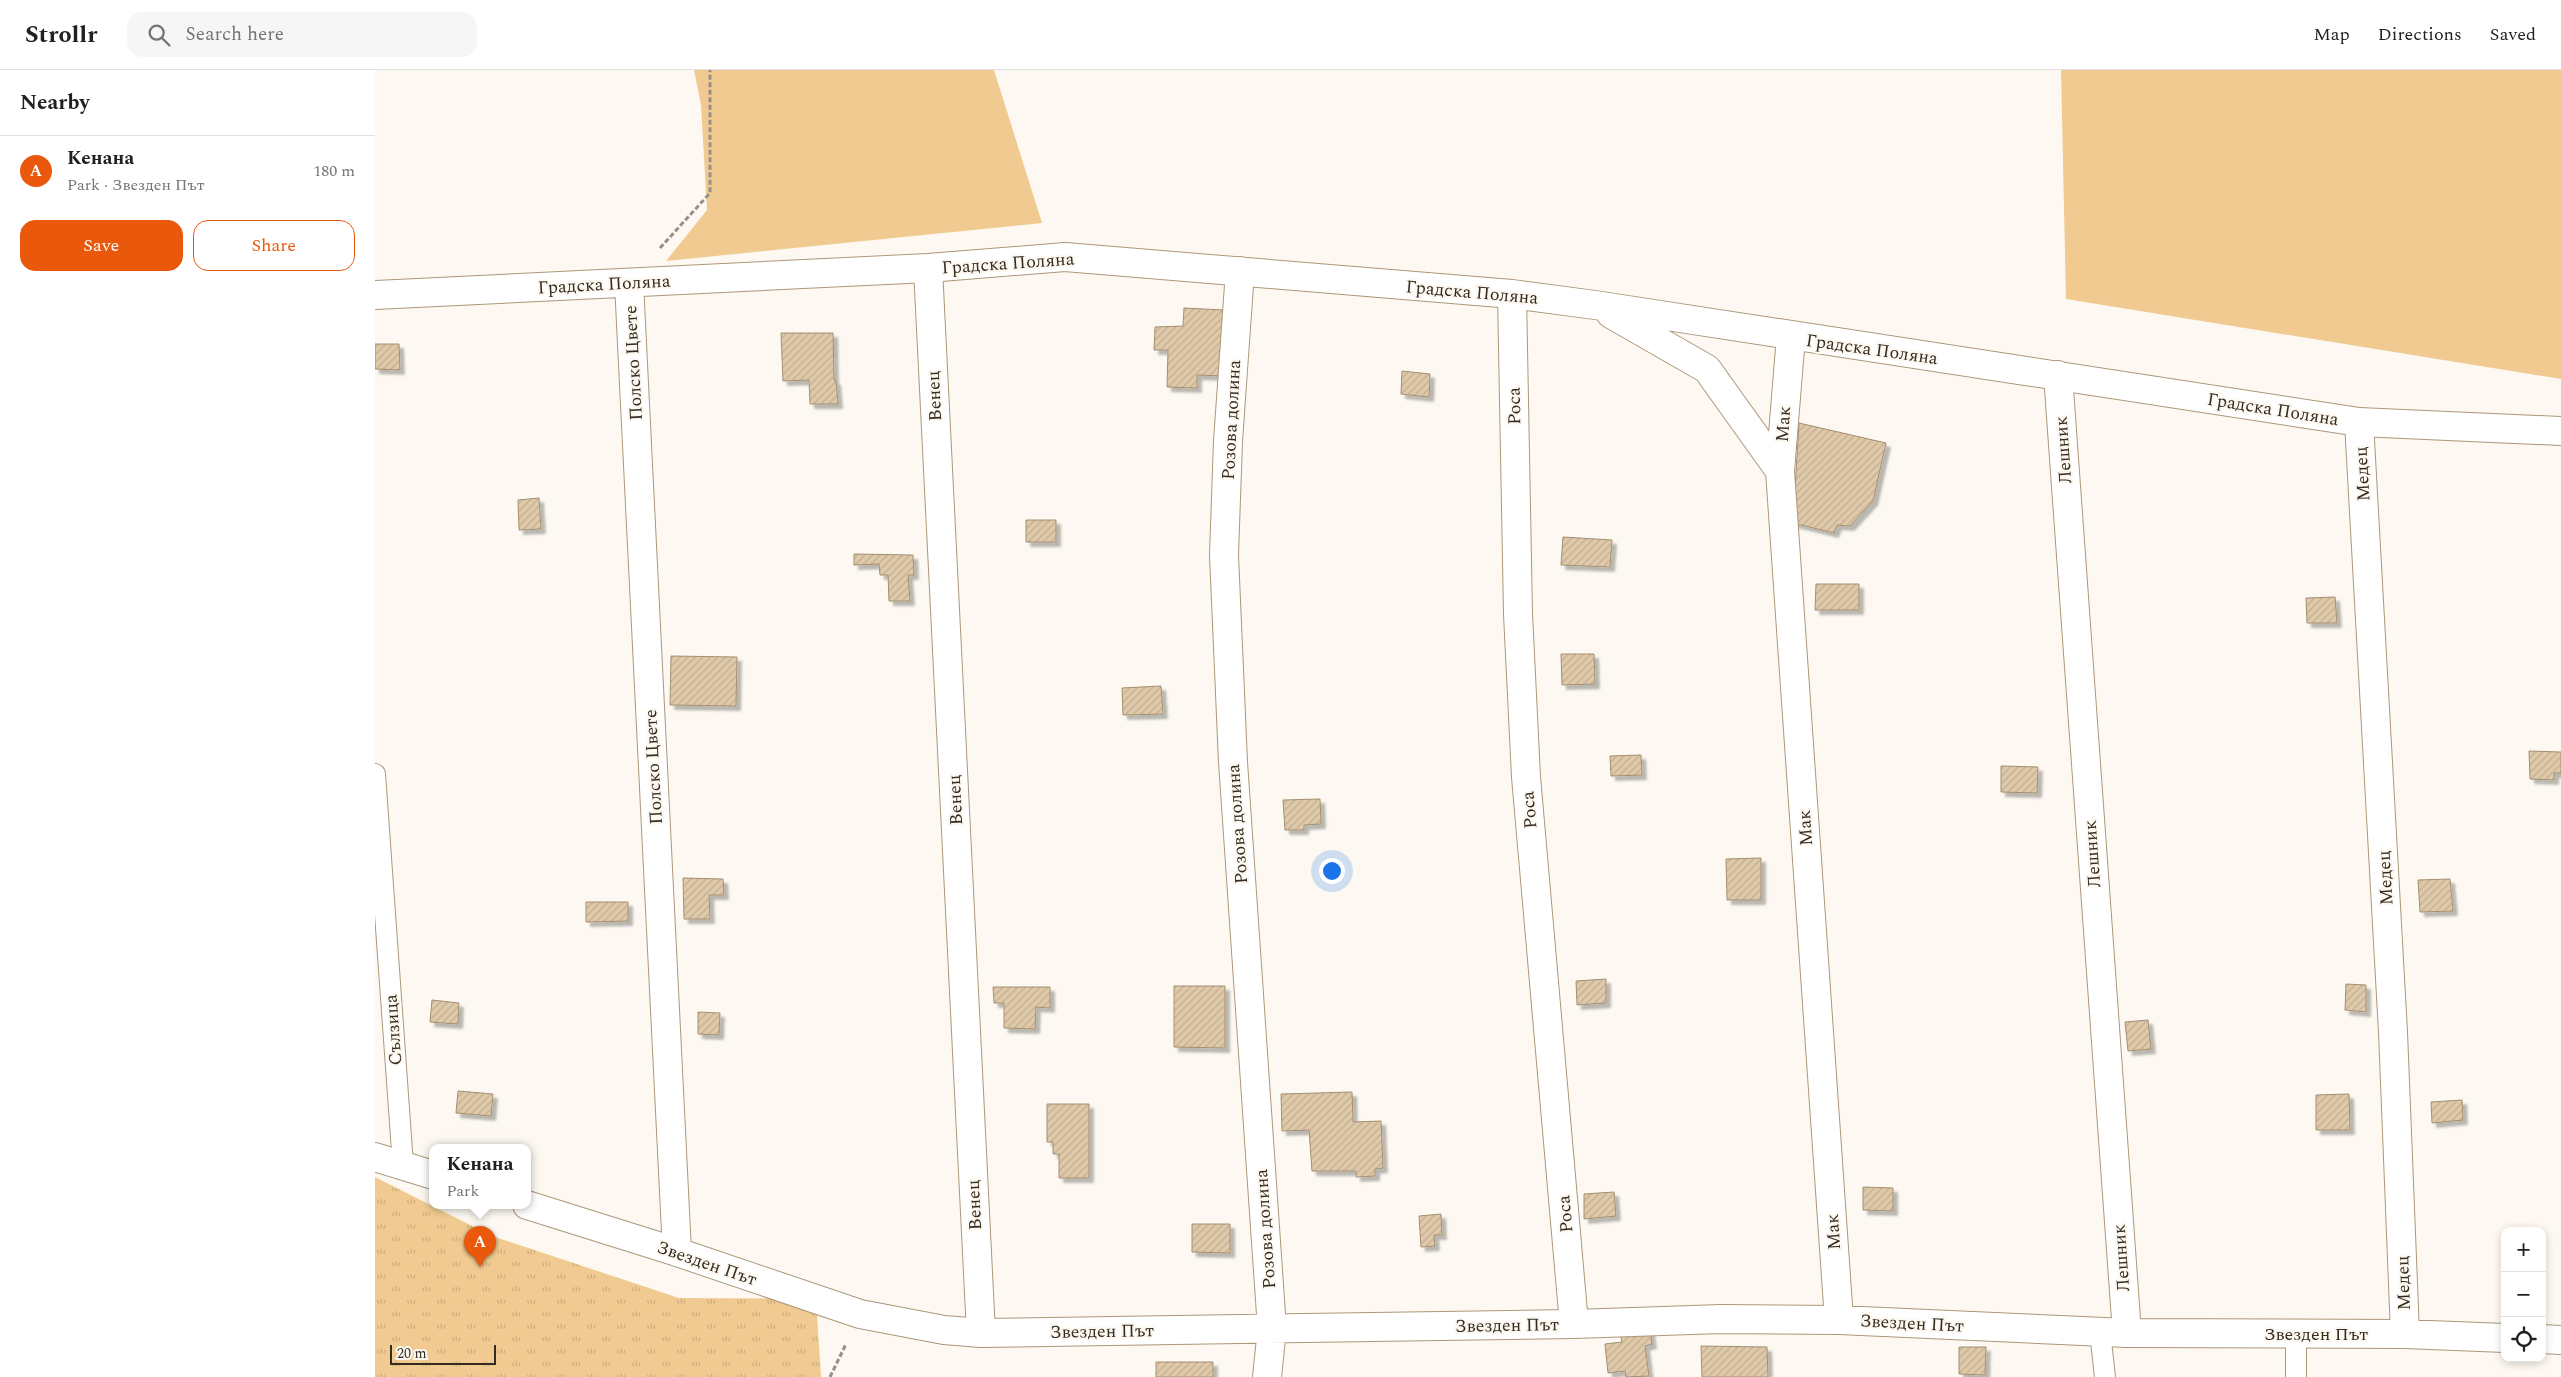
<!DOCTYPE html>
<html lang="en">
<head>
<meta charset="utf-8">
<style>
  body { margin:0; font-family:Spectral,serif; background:#f6f6f6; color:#202124 }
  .controls { position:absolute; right:15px; bottom:15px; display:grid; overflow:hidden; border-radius:10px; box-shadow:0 2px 8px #0003 }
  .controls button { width:45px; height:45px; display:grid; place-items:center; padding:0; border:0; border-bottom:1px solid #e0e0e0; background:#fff; color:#202124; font:25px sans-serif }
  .scale { position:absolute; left:15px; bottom:12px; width:106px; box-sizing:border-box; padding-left:5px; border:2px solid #352c20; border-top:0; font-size:14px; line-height:18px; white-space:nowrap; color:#352c20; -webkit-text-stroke:4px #fdf9f2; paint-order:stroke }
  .you { position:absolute; left:956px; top:800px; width:18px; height:18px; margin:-12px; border:4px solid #fff; border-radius:50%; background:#1a73e8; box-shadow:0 0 0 8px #1a73e833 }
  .badge { display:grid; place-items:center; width:32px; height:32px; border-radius:50%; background:#ea580c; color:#fff; font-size:16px; font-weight:700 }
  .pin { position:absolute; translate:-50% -41px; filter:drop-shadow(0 1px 2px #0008) }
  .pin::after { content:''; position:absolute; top:26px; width:18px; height:15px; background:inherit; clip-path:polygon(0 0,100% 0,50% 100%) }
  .popup { position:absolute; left:54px; top:1074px; width:102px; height:65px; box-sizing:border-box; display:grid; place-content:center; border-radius:10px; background:#fff; filter:drop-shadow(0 1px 4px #0005); font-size:16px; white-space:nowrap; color:#757577 }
  .popup b { font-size:19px; color:#202124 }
  .popup::after { content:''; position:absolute; left:50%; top:100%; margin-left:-10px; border:10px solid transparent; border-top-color:#fff }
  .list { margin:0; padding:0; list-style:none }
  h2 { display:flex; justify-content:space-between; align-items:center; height:65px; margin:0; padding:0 20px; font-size:21px }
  h2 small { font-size:16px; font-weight:400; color:#757577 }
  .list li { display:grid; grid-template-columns:32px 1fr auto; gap:15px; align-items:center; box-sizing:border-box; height:70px; padding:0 20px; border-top:1px solid #e0e0e0 }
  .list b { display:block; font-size:19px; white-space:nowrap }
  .list p { margin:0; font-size:16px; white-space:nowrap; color:#757577 }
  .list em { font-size:16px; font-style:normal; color:#757577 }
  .actions { display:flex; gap:10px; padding:15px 20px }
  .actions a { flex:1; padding:11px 0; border:1px solid #ea580c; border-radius:15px; text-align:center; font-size:18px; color:#ea580c }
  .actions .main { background:#ea580c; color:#fff }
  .icon { flex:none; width:28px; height:28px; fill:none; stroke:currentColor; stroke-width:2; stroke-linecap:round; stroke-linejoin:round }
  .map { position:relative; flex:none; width:2186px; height:1307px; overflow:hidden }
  header { display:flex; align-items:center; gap:30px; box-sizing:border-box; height:70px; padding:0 25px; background:#fff; border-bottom:1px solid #e0e0e0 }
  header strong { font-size:24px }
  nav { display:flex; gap:28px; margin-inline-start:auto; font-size:18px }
  .search { width:350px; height:45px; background:#f6f6f6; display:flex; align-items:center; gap:12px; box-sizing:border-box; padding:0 18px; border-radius:15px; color:#757577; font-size:19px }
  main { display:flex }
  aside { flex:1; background:#fff }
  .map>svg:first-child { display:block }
  .grass { fill:#f0ca91 }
  .park { fill:url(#park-tufts) }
  .building { fill:url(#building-hatch); stroke:#a38e70; filter:url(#shadow) }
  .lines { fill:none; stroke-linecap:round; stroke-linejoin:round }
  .service-casing { stroke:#ac9779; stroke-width:22 }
  .minor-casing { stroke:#ac9779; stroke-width:30 }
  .path { stroke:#969086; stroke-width:3; stroke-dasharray:5 2.5; stroke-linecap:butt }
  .service { stroke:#fff; stroke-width:20 }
  .minor { stroke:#fff; stroke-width:28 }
  .labels { text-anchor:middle; stroke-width:4.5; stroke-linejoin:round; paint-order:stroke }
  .street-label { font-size:18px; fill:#352c20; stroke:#fdf9f2 }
</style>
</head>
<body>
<header>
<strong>Strollr</strong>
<div class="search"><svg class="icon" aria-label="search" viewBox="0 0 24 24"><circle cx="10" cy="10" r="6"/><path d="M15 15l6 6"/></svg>Search here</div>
<nav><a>Map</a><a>Directions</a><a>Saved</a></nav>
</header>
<main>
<aside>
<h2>Nearby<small></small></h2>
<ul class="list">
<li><span class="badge">A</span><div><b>Кенана</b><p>Park · Звезден Път</p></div><em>180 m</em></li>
</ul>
<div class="actions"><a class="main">Save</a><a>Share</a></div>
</aside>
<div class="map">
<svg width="2186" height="1307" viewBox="0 0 2186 1307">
  <defs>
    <pattern id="park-tufts" width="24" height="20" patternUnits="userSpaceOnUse" patternTransform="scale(1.25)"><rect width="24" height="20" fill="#f0ca91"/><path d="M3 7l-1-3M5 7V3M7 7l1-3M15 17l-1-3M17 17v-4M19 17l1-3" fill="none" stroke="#ceae7d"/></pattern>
    <pattern id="building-hatch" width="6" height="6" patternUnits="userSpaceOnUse" patternTransform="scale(1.25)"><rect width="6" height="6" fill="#dfc9a9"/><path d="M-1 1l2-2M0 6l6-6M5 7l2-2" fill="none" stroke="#c0ad91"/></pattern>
    <filter id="shadow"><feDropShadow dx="4.5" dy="4.5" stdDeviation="1" flood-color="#0004"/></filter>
  </defs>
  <rect width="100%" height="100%" fill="#fdf9f2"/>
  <!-- grass -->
  <path class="grass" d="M319,0H619L667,153L291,191L332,140L326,35Z
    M1686,0H2186V309L1691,229Z"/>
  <!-- park -->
  <path class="park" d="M0,1107L117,1166L304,1228L441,1229L446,1307H0Z"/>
  <!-- building -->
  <path class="building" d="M809,238L850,240L849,306L822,305V318L792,317L793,280H779L780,257L808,256Z
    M406,263H458L459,310L461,311L463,334H435L434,310L408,311Z
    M0,274H24L25,300L0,299Z
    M1027,301L1055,304L1054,327L1026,324Z
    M1424,353L1511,373L1498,431L1475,456L1462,455L1459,463L1418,453Z
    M164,428L166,459L144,460L143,430Z
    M651,450H681V472H651Z
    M1188,467L1237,470L1235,497L1186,495Z
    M479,484L538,485L539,505H533L535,531H514L513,505H505L504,494L479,495Z
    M1441,514H1484V540H1440Z
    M1960,527L1962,553H1932L1931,528Z
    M1186,584H1219L1220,614L1187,615Z
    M296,586L362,587L361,636L295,635Z
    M786,616L788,644L748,645L747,618Z
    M2154,681L2186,682V703H2179V710L2155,709Z
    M1266,685L1267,705L1236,706L1235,686Z
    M1626,696L1663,697L1662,723L1626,722Z
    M945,729L946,754L929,755V760H910L908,730Z
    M1386,788V830H1352L1351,789Z
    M308,808L348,809L349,825H334L335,849H309Z
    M2075,809L2078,841L2045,842L2043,810Z
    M211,832H253V851L211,852Z
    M1231,909V933L1202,935L1201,911Z
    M1971,914L1991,915V942L1970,940Z
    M799,916H850V978L799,977Z
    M618,917H675V938L661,937L660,959L629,958V933H619Z
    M57,930L84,933L83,954L55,952Z
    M323,942L345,943L344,965L323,964Z
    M1773,950L1776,979L1753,981L1750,952Z
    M83,1021L118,1024L116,1046L81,1043Z
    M977,1022L978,1052L1006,1051L1008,1098L1000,1099V1106L981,1107V1101H937L934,1060L907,1061L906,1024Z
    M1974,1024L1975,1060H1941V1025Z
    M2087,1030L2088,1050L2057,1053L2056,1032Z
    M672,1034H714V1108H684V1084H678V1072H672Z
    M1488,1117L1518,1118V1141L1488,1140Z
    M1239,1122L1241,1146L1209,1149V1124Z
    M1066,1144L1067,1165H1059L1060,1176L1046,1177L1044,1146Z
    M817,1154H855V1183L817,1182Z
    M1275,1260L1277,1274L1270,1276L1274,1306L1251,1307L1250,1301L1233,1303L1230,1274L1247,1272L1245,1264Z
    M1326,1276L1392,1277L1393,1307H1327Z
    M1584,1277H1611L1610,1305L1584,1304Z
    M781,1292H838V1307H781Z"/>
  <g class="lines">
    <!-- service casing -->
    <g class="service-casing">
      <path id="service" d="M0,704L28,1095
        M1725,1262L1730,1307
        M1921,1307V1263"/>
    </g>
    <!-- minor casing -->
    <g class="minor-casing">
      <path id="minor" d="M553,198L606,1263
        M865,201L853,371L849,485L858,692L897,1259L892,1307
        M254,213L302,1182
        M1137,224L1143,544L1151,707L1199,1254
        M0,225L553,198L690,187L1137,224L1220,235L1984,352L2186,361
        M1236,244L1332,299L1405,401
        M1416,266L1405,401L1464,1250
        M1683,305L1752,1263
        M1984,352L2018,962L2030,1264
        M0,1087L58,1105
        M152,1135L302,1182L485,1244L569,1260L606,1263L1199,1254L1346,1249L1464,1250L1752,1263L2030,1264L2130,1268
        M2167,1269L2186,1270"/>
    </g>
    <!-- path -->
    <path class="path" d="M285,178L335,123V0
      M455,1307L471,1274"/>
    <!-- service -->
    <use href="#service" class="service"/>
    <!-- minor -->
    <use href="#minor" class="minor"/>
  </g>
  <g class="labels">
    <!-- street labels -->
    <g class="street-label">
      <text transform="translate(633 193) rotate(-4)" y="6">Градска Поляна</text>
      <text transform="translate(229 214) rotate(-3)" y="6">Градска Поляна</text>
      <text transform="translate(1097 222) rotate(5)" y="6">Градска Поляна</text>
      <text transform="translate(1497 279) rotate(8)" y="6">Градска Поляна</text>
      <text transform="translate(258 293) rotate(-93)" y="6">Полско Цвете</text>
      <text transform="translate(559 326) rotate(-93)" y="6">Венец</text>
      <text transform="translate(1139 336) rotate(-91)" y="6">Роса</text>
      <text transform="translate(1898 339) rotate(9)" y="6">Градска Поляна</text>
      <text transform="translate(856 350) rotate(-87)" y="6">Розова долина</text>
      <text transform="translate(1408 354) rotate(-86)" y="6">Мак</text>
      <text transform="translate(1688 380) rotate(-94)" y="6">Лешник</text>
      <text transform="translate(1987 404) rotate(-93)" y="6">Медец</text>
      <text transform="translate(278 697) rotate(-93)" y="6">Полско Цвете</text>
      <text transform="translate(580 730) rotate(-93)" y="6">Венец</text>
      <text transform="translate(1154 740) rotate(-95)" y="6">Роса</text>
      <text transform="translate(862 754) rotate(-94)" y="6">Розова долина</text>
      <text transform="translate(1430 758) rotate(-94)" y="6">Мак</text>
      <text transform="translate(1717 784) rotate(-94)" y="6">Лешник</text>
      <text transform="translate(2010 808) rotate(-93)" y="6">Медец</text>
      <text transform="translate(18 960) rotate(-94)" y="6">Сълзица</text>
      <text transform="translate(599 1135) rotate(-93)" y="6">Венец</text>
      <text transform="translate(1190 1144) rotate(-95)" y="6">Роса</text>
      <text transform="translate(890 1159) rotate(-94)" y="6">Розова долина</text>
      <text transform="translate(1458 1162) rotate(-94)" y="6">Мак</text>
      <text transform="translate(1746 1188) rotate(-94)" y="6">Лешник</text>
      <text transform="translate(332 1193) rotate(19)" y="6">Звезден Път</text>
      <text transform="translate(2028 1213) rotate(-92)" y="6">Медец</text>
      <text transform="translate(1537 1253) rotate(3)" y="6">Звезден Път</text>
      <text transform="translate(1132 1255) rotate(-1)" y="6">Звезден Път</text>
      <text transform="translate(727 1261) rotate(-1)" y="6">Звезден Път</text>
      <text x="1941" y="1270">Звезден Път</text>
    </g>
  </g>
</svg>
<div class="controls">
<button>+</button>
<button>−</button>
<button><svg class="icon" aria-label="locate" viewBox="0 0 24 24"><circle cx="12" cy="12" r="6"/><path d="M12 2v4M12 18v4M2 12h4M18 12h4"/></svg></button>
</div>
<div class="scale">20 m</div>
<div class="you"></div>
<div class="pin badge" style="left:105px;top:1197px">A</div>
<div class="popup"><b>Кенана</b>Park</div>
</div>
</main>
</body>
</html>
